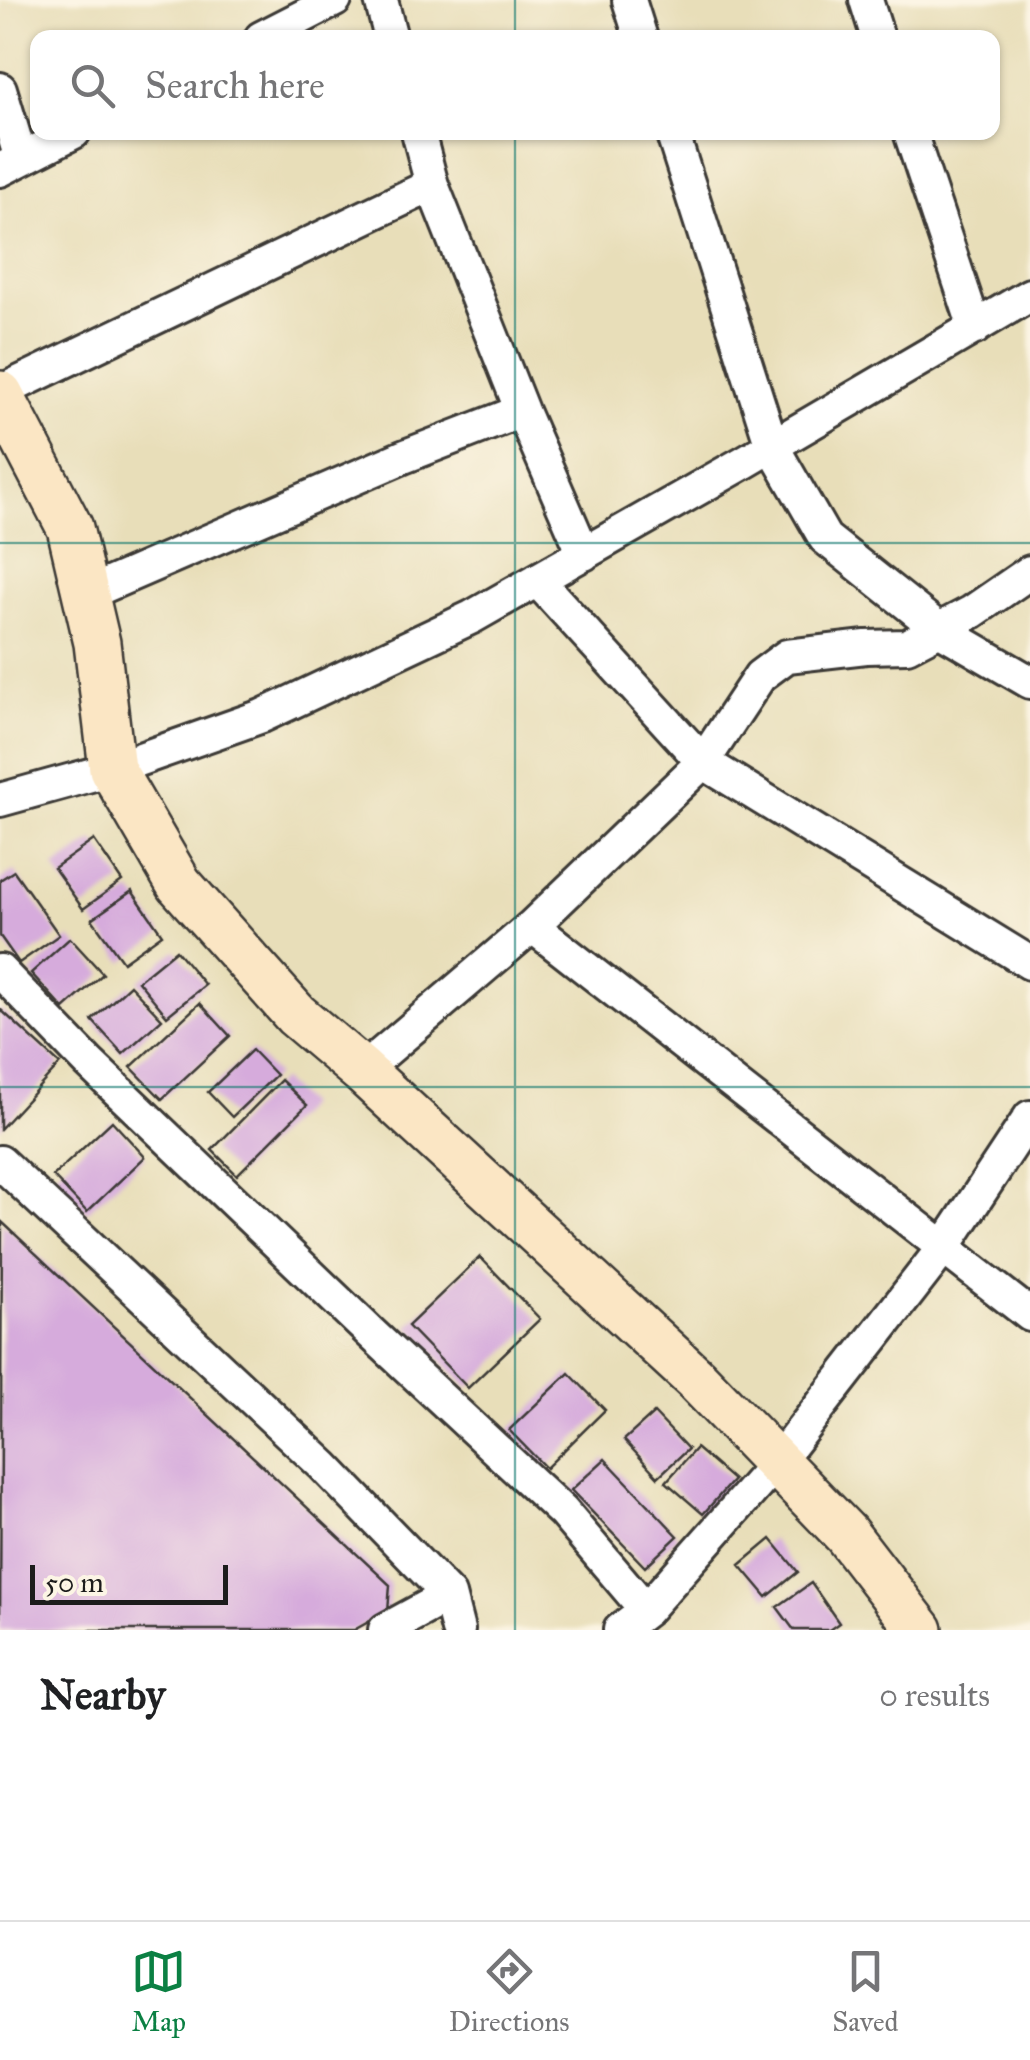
<!DOCTYPE html>
<html lang="en">
<head>
<meta charset="utf-8">
<style>
  body { margin:0; font-family:"IM FELL Great Primer",serif; background:#f2f2f2; color:#202124 }
  .scale { position:absolute; left:30px; bottom:25px; width:198px; box-sizing:border-box; padding-left:10px; border:5px solid #1c1c1c; border-top:0; font-size:28px; line-height:35px; white-space:nowrap; color:#1c1c1c; -webkit-text-stroke:8px #fcf5e5; paint-order:stroke }
  .list { margin:0; padding:0; list-style:none }
  h2 { display:flex; justify-content:space-between; align-items:center; height:130px; margin:0; padding:0 40px; font-size:42px }
  h2 small { font-size:32px; font-weight:400; color:#757577 }
  .icon { flex:none; width:55px; height:55px; fill:none; stroke:currentColor; stroke-width:2; stroke-linecap:round; stroke-linejoin:round }
  .map { position:relative; flex:none; width:1030px; height:1630px; overflow:hidden }
  .search { position:absolute; background:#fff; box-shadow:0 2px 8px #0004; left:30px; right:30px; top:30px; height:110px; display:flex; align-items:center; gap:25px; box-sizing:border-box; padding:0 35px; border-radius:20px; color:#757577; font-size:38px }
  .sheet { height:290px; background:#fff }
  nav { display:flex; justify-content:space-around; align-items:center; box-sizing:border-box; height:140px; border-top:2px solid #e0e0e0; background:#fff; font-size:28px; color:#757577 }
  nav a { display:grid; justify-items:center; gap:5px }
  nav .on { color:#0b8043 }
  .map>svg:first-child { display:block }
  .building { fill:#d6abdc }
  .lines { fill:none; stroke-linecap:round; stroke-linejoin:round }
  .street-casing { stroke:#3b3934; stroke-width:38 }
  .secondary-casing { stroke:#3b3934; stroke-width:50 }
  .street { stroke:#fff; stroke-width:32 }
  .secondary { stroke:#fbe6c4; stroke-width:45 }
  .grid { fill:none; stroke:#0f766e; stroke-width:2.5; stroke-opacity:0.55 }
</style>
</head>
<body>
<div class="map">
<svg width="1030" height="1630" viewBox="0 0 1030 1630">
  <rect width="100%" height="100%" fill="#fcf5e5"/>
  <filter id="ink" filterUnits="userSpaceOnUse"><feTurbulence type="fractalNoise" baseFrequency=".01" numOctaves="2"/><feDisplacementMap in="SourceGraphic" scale="20" xChannelSelector="R" yChannelSelector="G"/><feConvolveMatrix kernelMatrix="1 2 1 2 8 2 1 2 1" color-interpolation-filters="sRGB"/></filter>
  <filter id="wash" filterUnits="userSpaceOnUse"><feTurbulence type="fractalNoise" baseFrequency=".0048" numOctaves="4" result="noise"/><feDisplacementMap in="SourceGraphic" scale="40" xChannelSelector="R" yChannelSelector="G"/><feGaussianBlur stdDeviation="2.25" result="paint"/><feColorMatrix in="noise" values="0 0 0 0 0 0 0 0 0 0 0 0 0 0 0 0 0 1.4 0 .05"/><feComposite in="paint" operator="in"/></filter>
  <g filter="url(#wash)">
    <rect width="100%" height="100%" fill="#e8deb9"/>
    <g id="blocks">
      <!-- building -->
      <path class="building" d="M94,840L122,881L83,909L54,868Z
        M14,871L59,935L19,963L0,936V880Z
        M132,891L162,934L123,962L92,919Z
        M70,938L103,974L64,1009L31,973Z
        M176,950L205,985L167,1016L138,981Z
        M130,985L162,1019L123,1054L92,1020Z
        M200,1003L230,1036L162,1099L131,1067Z
        M0,1009L60,1064L0,1129Z
        M252,1050L276,1075L232,1117L208,1092Z
        M281,1080L307,1105L237,1175L212,1150Z
        M112,1121L145,1157L87,1212L53,1176Z
        M2,1222L390,1585L388,1611L354,1630H0Z
        M480,1257L540,1319L468,1388L408,1326Z
        M569,1373L605,1410L546,1468L509,1430Z
        M654,1413L688,1449L658,1477L624,1440Z
        M696,1448L733,1480L703,1514L666,1482Z
        M605,1459L678,1536L645,1567L571,1490Z
        M771,1539L798,1572L767,1597L740,1565Z
        M811,1583L839,1623L829,1630H794L777,1607Z"/>
    </g>
  </g>
  <g filter="url(#ink)">
    <use href="#blocks" fill-opacity="0" stroke="#3b3934" stroke-width="2.5"/>
    <g class="lines">
      <!-- street casing -->
      <g class="street-casing">
        <path id="street" d="M381,0L391,38
          M629,0L641,38
          M866,0L878,38
          M261,38L335,0
          M0,89L21,159
          M418,132L432,185L522,411L584,554
          M672,132L772,446L825,538L939,629L1030,682
          M910,132L975,328
          M0,170L74,132
          M0,392L432,185
          M537,580L703,762L1030,963
          M86,594L403,457L522,411
          M0,800L112,769L262,716L472,617L743,463L1030,295
          M532,926L1030,1315
          M0,971L89,1063L372,1334L563,1512L646,1610
          M362,1071L532,926L703,762L760,676L787,656L866,647L907,646L972,612L1030,572
          M0,1162L324,1466L449,1595L458,1630
          M385,1630L449,1595
          M620,1630L646,1610L777,1462L944,1247L1030,1117"/>
      </g>
      <!-- secondary casing -->
      <g class="secondary-casing">
        <path id="secondary" d="M0,394L70,528L97,643L112,769L179,884L296,1015L362,1071L696,1379L846,1534L920,1630"/>
      </g>
      <!-- street -->
      <use href="#street" class="street"/>
      <!-- secondary -->
      <use href="#secondary" class="secondary"/>
    </g>
  </g>
  <!-- grid -->
  <path class="grid" d="M515,0V38M515,132V1630M0,543H1030M0,1087H1030"/>
</svg>
<div class="scale">50 m</div>
<div class="search"><svg class="icon" aria-label="search" viewBox="0 0 24 24"><circle cx="10" cy="10" r="6"/><path d="M15 15l6 6"/></svg>Search here</div>
</div>
<section class="sheet">
<h2>Nearby<small>0 results</small></h2>
<ul class="list">
</ul>
</section>
<nav>
<a class="on"><svg class="icon" aria-label="map" viewBox="0 0 24 24"><path d="M3 6l6-2 6 2 6-2v14l-6 2-6-2-6 2zM9 4v14M15 6v14"/></svg>Map</a>
<a><svg class="icon" aria-label="directions" viewBox="0 0 24 24"><path d="M12 3l9 9-9 9-9-9zM9 14v-3h6M13 9l2 2-2 2"/></svg>Directions</a>
<a><svg class="icon" aria-label="saved" viewBox="0 0 24 24"><path d="M7 4h10v16l-5-4-5 4z"/></svg>Saved</a>
</nav>
</body>
</html>
